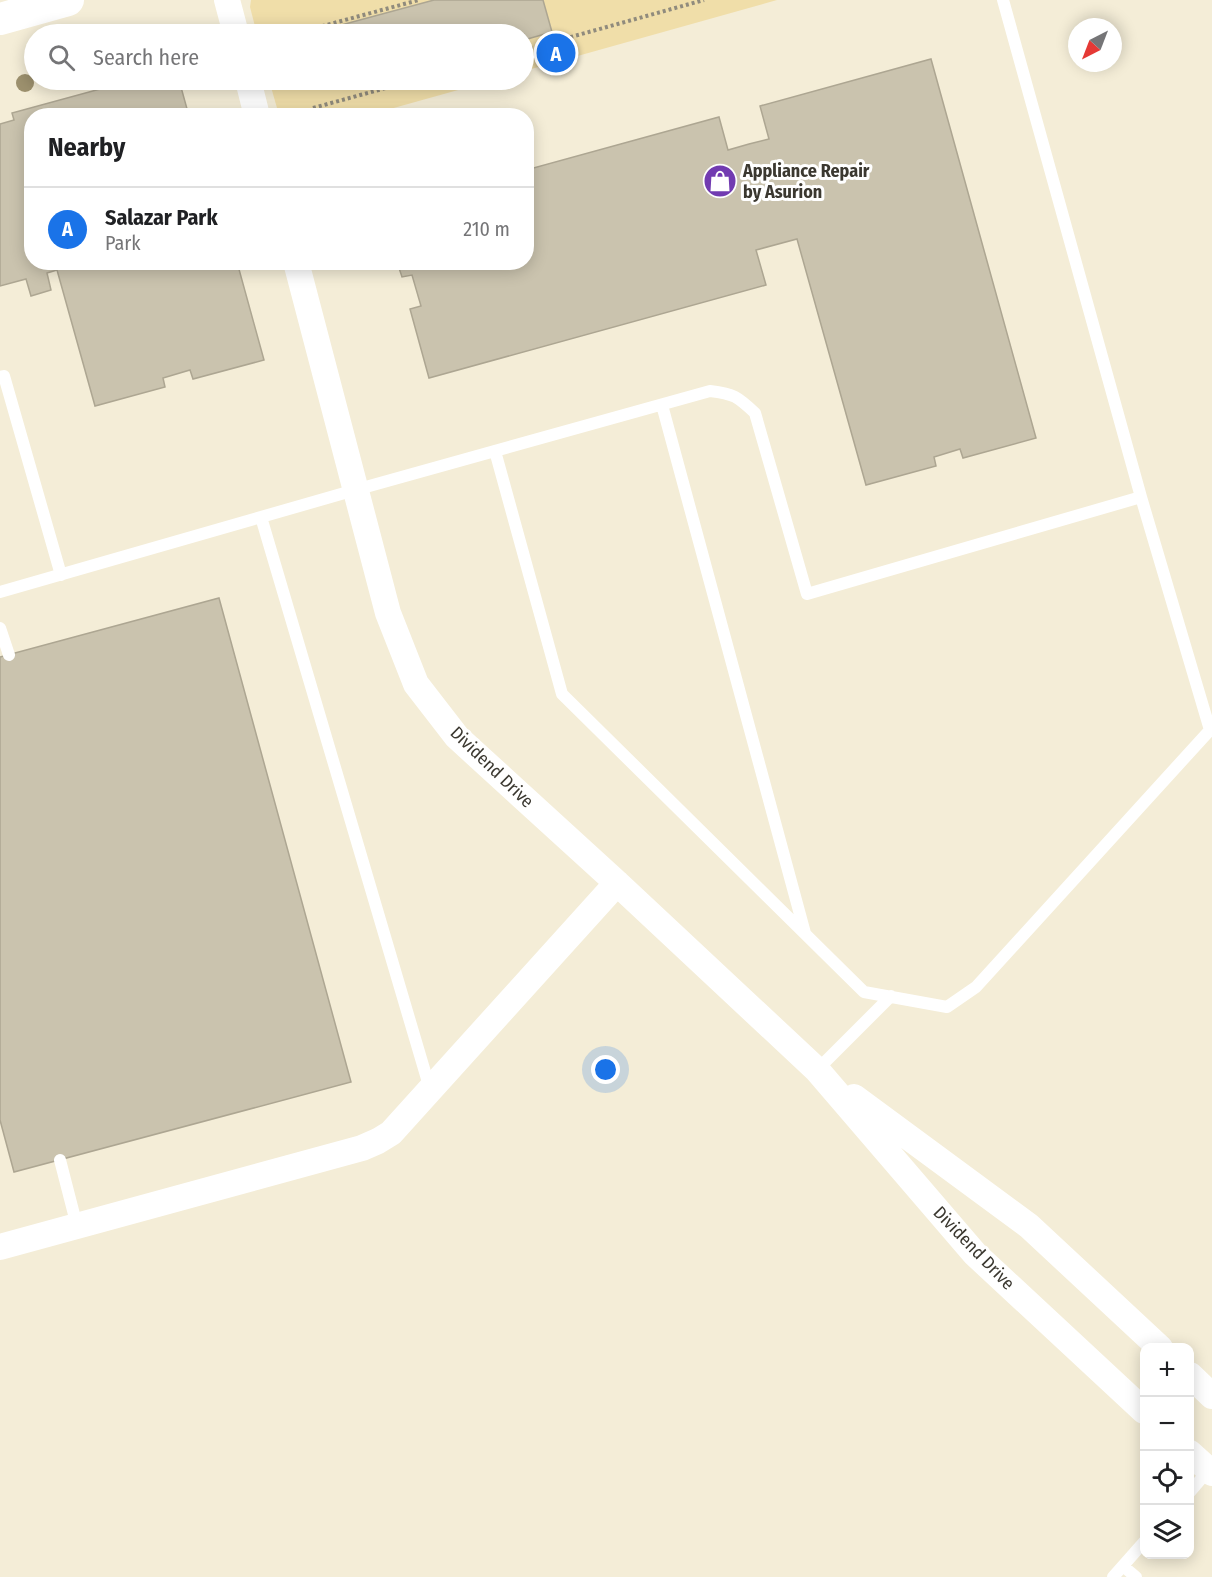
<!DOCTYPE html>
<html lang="en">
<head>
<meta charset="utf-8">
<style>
  body { margin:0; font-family:"Fira Sans Condensed",sans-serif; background:#f6f6f6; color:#202124 }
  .controls { position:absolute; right:18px; bottom:18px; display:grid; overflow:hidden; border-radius:12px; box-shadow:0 3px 15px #0003 }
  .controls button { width:54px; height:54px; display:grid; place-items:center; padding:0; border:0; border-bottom:2px solid #e0e0e0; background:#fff; color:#202124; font:30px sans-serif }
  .compass { position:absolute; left:1068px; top:18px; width:54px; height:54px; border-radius:50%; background:#fff; box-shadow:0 3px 15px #0003; rotate:222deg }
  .you { position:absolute; left:606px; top:1070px; width:21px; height:21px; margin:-15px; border:4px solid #fff; border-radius:50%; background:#1a73e8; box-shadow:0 0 0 9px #1a73e833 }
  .badge { display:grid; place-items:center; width:39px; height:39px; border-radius:50%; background:#1a73e8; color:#fff; font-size:20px; font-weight:700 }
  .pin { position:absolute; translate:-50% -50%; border:3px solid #fff; box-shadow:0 2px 6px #0006 }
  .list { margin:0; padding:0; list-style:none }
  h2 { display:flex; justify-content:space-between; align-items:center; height:78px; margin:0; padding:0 24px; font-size:26px }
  h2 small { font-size:20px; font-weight:400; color:#757577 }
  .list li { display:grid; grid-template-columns:39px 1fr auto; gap:18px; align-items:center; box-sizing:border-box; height:84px; padding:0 24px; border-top:2px solid #e0e0e0 }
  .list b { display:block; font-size:22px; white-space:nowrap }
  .list p { margin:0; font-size:20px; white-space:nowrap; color:#757577 }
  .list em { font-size:20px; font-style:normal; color:#757577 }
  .icon { flex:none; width:33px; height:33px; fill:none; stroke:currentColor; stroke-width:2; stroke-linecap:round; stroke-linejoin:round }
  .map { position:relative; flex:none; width:1212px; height:1577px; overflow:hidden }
  .search { position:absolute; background:#fff; box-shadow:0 3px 15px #0003; left:24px; top:24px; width:510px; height:66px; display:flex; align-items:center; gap:15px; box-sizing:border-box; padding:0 21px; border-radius:33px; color:#757577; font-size:22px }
  .panel { position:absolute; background:#fff; box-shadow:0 3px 15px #0003; left:24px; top:108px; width:510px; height:162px; border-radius:24px }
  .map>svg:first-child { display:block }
  .green { fill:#f0dea9 }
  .building { fill:#cac3ae; stroke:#ada692; stroke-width:1.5 }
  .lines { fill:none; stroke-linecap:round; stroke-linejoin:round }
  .path { stroke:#908b7d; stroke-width:4; stroke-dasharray:3 3; stroke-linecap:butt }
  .service { stroke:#fff; stroke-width:12 }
  .minor { stroke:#fff; stroke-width:26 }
  .tertiary { stroke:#fff; stroke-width:32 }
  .tree { fill:#9d916e }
  .labels { text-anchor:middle; stroke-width:6; stroke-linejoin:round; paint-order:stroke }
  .poi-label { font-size:18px; font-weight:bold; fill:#3b3830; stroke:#fff; text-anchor:start }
  .street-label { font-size:18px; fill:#3b3830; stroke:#fff }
</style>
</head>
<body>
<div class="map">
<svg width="1212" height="1577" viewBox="0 0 1212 1577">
  <rect width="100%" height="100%" fill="#f4edd7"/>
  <!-- green -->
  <path class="green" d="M251,0H777L524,71V34H257L250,7Z
    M269,80H494L365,116L279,115Z"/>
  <!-- building -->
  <path class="building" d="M434,0H543L552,32L524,40V34H332L330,28Z
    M931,59L1036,438L963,458L960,449L934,457L936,466L866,485L797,239L756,250L766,285L429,378L410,309L421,306L412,275L402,277L397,262H526V170L719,117L728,150L749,144L769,139L760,106Z
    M133,80H139L142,87L171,80H179L189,116H32V262H237L264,360L193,379L190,370L163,378L165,387L95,406L57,270L47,273L51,290L31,296L26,279L0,286V124L14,120L12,113Z
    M344,80H376L346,88Z
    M219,598L351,1082L14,1172L0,1120V657Z"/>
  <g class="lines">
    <!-- path -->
    <path class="path" d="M293,34L419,0
      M524,50L704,0
      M313,108L415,80"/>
    <!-- service -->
    <path class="service" d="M0,377L4,376L61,575
      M662,405L805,933
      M495,451L562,694L864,992L947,1007L976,987L1210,730L1141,497L1003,0
      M261,517L430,1089
      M0,592L355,490L710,391C734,394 737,396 755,413L807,594L1141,497
      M0,628L9,655
      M817,1070L891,996
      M60,1160L77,1226
      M1190,1492L1211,1467
      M1123,1566L1136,1577
      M1113,1577L1144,1542"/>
    <!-- minor -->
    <path class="minor" d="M227,0L236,34
      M248,80L257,116
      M296,262L388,613L416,684L457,737L617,883L817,1070L975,1254L1144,1411
      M854,1097L1029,1226L1160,1348
      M0,1247L362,1148L378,1141L391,1133L617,883
      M1190,1375L1212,1396
      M1190,1453L1212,1473"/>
    <!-- tertiary -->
    <path class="tertiary" d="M0,19L68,0"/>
  </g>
  <!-- trees -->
  <circle class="tree" cx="25" cy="83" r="9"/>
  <!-- icons -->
  <defs>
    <g id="shop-disc" transform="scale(1.725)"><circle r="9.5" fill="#723bb1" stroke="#fff"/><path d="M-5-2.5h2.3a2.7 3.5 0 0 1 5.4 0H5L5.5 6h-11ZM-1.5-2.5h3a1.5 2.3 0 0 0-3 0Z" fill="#fff"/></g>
  </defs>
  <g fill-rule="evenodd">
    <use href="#shop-disc" x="720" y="181"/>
  </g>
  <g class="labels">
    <!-- poi labels -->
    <g class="poi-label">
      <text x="743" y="177">Appliance Repair<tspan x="743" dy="21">by Asurion</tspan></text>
    </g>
    <!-- street labels -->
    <g class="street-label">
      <text transform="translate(492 767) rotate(44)" y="6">Dividend Drive</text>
      <text transform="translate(974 1248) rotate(46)" y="6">Dividend Drive</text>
    </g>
  </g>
</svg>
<div class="controls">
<button>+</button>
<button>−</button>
<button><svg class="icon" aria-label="locate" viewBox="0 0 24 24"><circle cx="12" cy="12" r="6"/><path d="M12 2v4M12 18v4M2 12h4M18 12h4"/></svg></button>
<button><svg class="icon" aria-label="layers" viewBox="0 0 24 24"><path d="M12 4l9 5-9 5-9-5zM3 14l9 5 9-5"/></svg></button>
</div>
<svg class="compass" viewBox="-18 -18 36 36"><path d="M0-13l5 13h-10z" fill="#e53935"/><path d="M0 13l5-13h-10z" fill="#757577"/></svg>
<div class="you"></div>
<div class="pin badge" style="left:556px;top:53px">A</div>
<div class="search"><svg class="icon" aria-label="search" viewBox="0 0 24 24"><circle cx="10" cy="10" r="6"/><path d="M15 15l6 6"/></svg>Search here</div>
<section class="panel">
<h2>Nearby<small></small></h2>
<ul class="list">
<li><span class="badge">A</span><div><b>Salazar Park</b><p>Park</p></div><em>210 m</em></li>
</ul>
</section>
</div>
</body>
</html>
